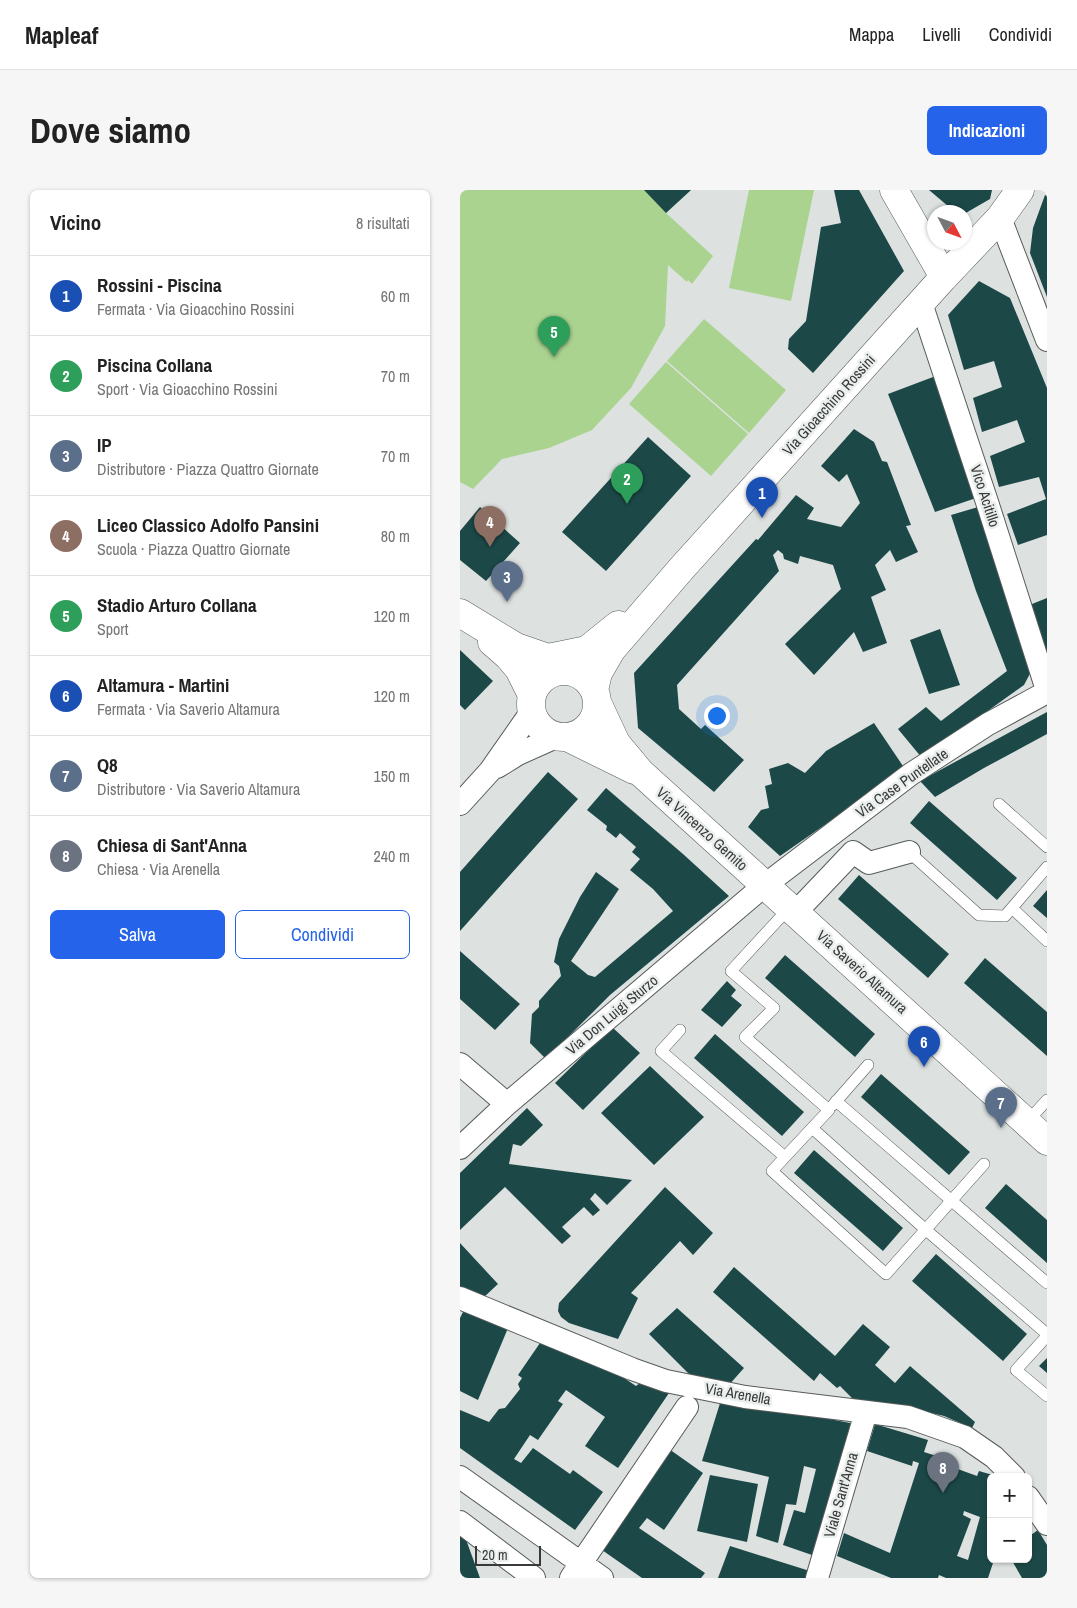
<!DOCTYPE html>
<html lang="it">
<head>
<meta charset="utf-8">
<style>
  body { margin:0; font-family:"Archivo Narrow",sans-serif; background:#f6f6f6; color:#222 }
  .controls { position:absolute; right:15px; bottom:15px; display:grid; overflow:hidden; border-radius:8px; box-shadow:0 1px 4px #0004 }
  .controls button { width:45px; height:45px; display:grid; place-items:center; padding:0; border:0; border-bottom:1px solid #e0e0e0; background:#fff; color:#222; font:25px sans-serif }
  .compass { position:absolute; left:467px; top:15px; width:45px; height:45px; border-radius:50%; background:#fff; box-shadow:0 1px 4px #0004; rotate:131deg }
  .scale { position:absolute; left:15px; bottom:12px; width:66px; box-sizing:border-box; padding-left:5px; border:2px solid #383a39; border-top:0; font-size:14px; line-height:18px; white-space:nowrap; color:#383a39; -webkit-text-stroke:4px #eaefed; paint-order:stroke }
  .you { position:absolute; left:256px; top:525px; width:18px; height:18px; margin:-12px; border:4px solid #fff; border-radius:50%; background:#1a73e8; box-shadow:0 0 0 8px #1a73e833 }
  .badge { display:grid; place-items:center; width:32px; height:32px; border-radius:50%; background:#2563eb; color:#fff; font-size:16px; font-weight:700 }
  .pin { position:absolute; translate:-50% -41px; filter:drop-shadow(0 1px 2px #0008) }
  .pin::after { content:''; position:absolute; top:26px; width:18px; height:15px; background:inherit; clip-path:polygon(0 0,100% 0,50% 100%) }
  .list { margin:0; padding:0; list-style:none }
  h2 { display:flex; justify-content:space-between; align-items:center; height:65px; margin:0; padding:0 20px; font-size:21px }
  h2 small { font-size:16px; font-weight:400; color:#767676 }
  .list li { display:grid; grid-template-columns:32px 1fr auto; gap:15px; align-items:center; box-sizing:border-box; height:80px; padding:0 20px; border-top:1px solid #e0e0e0 }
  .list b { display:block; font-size:19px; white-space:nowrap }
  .list p { margin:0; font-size:16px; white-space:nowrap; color:#767676 }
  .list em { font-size:16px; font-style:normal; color:#767676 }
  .actions { display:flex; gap:10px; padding:15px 20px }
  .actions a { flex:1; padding:11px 0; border:1px solid #2563eb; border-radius:8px; text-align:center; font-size:18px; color:#2563eb }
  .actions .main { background:#2563eb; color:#fff }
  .map { position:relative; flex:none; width:587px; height:1388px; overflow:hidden; border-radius:8px }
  header { display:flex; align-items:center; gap:30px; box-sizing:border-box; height:70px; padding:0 25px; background:#fff; border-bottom:1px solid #e0e0e0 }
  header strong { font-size:24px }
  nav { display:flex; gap:28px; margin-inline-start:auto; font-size:18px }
  .intro { display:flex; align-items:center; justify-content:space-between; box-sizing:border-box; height:120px; padding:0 30px }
  h1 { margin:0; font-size:35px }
  .button { padding:12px 22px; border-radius:8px; background:#2563eb; color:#fff; font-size:18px; font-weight:700 }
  main { display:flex; gap:30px; padding:0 30px }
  aside { flex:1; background:#fff; border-radius:8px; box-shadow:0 1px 4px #0004 }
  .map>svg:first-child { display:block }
  .green { fill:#aad390 }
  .building { fill:#1c4948; fill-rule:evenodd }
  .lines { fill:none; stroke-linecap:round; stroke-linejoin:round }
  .service-casing { stroke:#575b5a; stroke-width:12 }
  .minor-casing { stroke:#575b5a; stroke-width:24 }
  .tertiary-casing { stroke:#575b5a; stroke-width:29 }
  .secondary-casing { stroke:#575b5a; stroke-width:29 }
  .service { stroke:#fff; stroke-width:11 }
  .minor { stroke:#fff; stroke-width:22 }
  .tertiary { stroke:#fff; stroke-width:28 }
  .secondary { stroke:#fff; stroke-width:28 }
  .labels { text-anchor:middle; stroke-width:5; stroke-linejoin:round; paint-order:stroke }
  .street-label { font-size:15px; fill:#383a39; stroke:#eaefed }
</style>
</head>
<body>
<header>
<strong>Mapleaf</strong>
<nav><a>Mappa</a><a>Livelli</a><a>Condividi</a></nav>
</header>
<div class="intro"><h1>Dove siamo</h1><a class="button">Indicazioni</a></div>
<main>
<aside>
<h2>Vicino<small>8 risultati</small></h2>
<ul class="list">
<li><span class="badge" style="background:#1a4fb4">1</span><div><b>Rossini - Piscina</b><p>Fermata · Via Gioacchino Rossini</p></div><em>60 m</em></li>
<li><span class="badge" style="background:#2e9e5b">2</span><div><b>Piscina Collana</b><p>Sport · Via Gioacchino Rossini</p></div><em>70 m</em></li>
<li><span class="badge" style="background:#5c6f8a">3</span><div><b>IP</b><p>Distributore · Piazza Quattro Giornate</p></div><em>70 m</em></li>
<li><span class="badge" style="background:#8d6e63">4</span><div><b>Liceo Classico Adolfo Pansini</b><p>Scuola · Piazza Quattro Giornate</p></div><em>80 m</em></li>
<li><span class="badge" style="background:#2e9e5b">5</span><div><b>Stadio Arturo Collana</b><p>Sport</p></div><em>120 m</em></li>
<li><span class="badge" style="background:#1a4fb4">6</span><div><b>Altamura - Martini</b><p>Fermata · Via Saverio Altamura</p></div><em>120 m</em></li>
<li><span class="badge" style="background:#5c6f8a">7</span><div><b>Q8</b><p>Distributore · Via Saverio Altamura</p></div><em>150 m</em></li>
<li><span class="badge" style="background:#6b7280">8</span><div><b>Chiesa di Sant'Anna</b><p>Chiesa · Via Arenella</p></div><em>240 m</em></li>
</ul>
<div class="actions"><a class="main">Salva</a><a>Condividi</a></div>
</aside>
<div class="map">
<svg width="587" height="1388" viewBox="0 0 587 1388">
  <rect width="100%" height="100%" fill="#dde1e0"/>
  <!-- green -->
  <path class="green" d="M0,0H231L206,23L253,66L232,94L228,90L227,92L208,75L205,136L171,198L132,240L89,258L42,269L13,299L0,292Z
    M289,0H354L331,111L269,98Z
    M244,129L326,200L289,243L207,171Z
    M206,172L288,244L251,286L169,214Z"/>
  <!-- building -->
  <path class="building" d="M184,0H231L206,23Z
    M374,0H399L444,81L353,183L328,159L329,149L346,131L361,37L381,33Z
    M469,0H532L530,9L504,24V22H495Z
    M585,5L587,6V107L570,63L573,38Z
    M519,91L550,108L587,198V345L558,355L547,324L586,309L579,287L539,297L530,266L565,252L557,230L522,242L513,208L542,197L534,171L504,180L488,125Z
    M481,184L522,306L475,322L428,204Z
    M394,239L414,252L422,271L427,272L451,335L446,336L458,362L436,372L430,360L415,375L426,400L411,407L427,453L403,462L394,442L354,485L325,454L381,399L373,375L340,366L338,374L324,369L323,364L318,360L313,365L319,381L217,495L219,519L241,539L245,535L284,570L254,602L178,538L174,483L296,349L298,350L336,305L354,318L347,329L381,337L400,313L387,284L379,292L361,276Z
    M188,247L231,286L146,381L102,342Z
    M525,315L574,476L564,495L462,568L438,539L466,517L481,531L547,481L516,401L491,325Z
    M20,317L60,353L26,391L0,370V341Z
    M587,408V479L567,416Z
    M480,439L500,495L469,504L450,450Z
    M0,460L33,491L5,520L0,515Z
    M587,522V544L524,578L475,607L460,591Z
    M414,533L445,579L320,666L288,637L301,620L309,618L305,596L312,594L309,579L328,573L345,583L366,561Z
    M88,582L118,609L0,741V682Z
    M146,598L223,664L269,706L150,805L86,869L70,853L72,824L79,817V811L101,786L99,776L94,772L99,749L120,707L136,682L159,699L111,771L128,785L135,787L213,721L193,699L170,680L180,669L172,662L176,657L160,643L156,648L146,640L147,636L127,620Z
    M469,611L557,688L537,710L450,633Z
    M399,685L489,764L468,788L378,709Z
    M587,700V728L573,716Z
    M0,761L60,814L35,840L0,809Z
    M325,765L415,844L395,867L305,788Z
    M525,768L587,822V866L504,793Z
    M267,791L276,800L271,806L282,815L262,837L241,820Z
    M152,837L180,863L123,920L95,893Z
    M255,844L344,922L322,946L234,868Z
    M190,876L244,927L194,975L141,923Z
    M421,884L510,962L489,985L401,907Z
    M67,918L83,935L61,956L53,954L49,974L172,990L147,1015L135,1003L130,1009L140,1020L133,1026L124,1017L102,1037L111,1046L102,1054L45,997L0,1040V983Z
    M354,960L443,1038L423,1061L334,983Z
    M546,994L587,1030V1073L525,1018Z
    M205,997L253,1043L233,1065L220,1051L171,1103L178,1108L158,1149L109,1133L101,1127L98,1121L99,1113Z
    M0,1053L38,1094L23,1108L0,1098Z
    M476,1064L567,1144L543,1171L452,1091Z
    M274,1077L375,1166L403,1134L430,1157L415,1175L435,1193L450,1176L515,1232L512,1238L484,1226L463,1221L395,1211L380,1196L377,1198L360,1183L354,1191L253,1102Z
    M217,1118L284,1178L268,1196L231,1186L189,1144Z
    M4,1120L48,1138L18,1210L0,1201V1128Z
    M80,1153L149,1178L176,1196L185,1189L209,1203L158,1278L125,1256L145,1227L106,1200L98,1211L103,1214L78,1250L70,1245L54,1269L61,1273L73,1258L110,1284L113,1280L143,1302L115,1340L0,1258V1220L29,1232L39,1219L45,1218L60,1199L58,1194L62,1188L58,1185Z
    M587,1168V1183L579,1176Z
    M261,1210L324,1220L395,1234L352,1365L323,1355L334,1320L345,1323L356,1279L344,1276L336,1315L326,1314L318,1353L296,1346L309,1287L242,1271Z
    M415,1234L468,1250L464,1262L486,1269L484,1274L517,1286L519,1281L536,1286L531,1287L530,1372L533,1373L528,1388H486L479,1385L478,1388H431L377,1366L384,1343L430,1363L459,1273L453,1271L452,1276L407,1261ZM504,1321L520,1327L508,1370L497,1366L511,1329L503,1325Z
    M209,1259L243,1283L204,1340L187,1328L179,1338L245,1383L241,1388H182L142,1360Z
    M250,1285L298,1294L287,1352L237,1341Z
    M578,1340L587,1355V1388H562L551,1369H568V1347Z
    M4,1344L20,1388H0V1345Z
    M270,1356L353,1382L351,1388H258Z"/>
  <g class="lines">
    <!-- service casing -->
    <g class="service-casing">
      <path id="service" d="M539,614L587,657
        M449,662L519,725L545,726L587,677
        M330,717L271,781L314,818L285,847L369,920L352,938L466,1040L587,1144
        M552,718L587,751
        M220,840L201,861L325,967
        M376,911L587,1093
        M373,915L408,875
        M567,932L587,910
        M352,938L312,981L426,1084L524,974
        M587,1146L556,1180L587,1206"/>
    </g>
    <!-- minor casing -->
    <g class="minor-casing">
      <path id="minor" d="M540,28L587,150
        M461,113L528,315L587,500
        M37,577L58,564L96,547
        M0,614L30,581L72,521
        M336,722L393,662L409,673L449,662
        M0,874L47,914
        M0,958L47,914L305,695L451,584L528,534L587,502
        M0,1108L172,1179L206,1191L285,1207L448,1227L505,1247L534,1267L554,1287
        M0,1287L142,1388
        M568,1307L587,1334
        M0,1332L74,1388
        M111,1388L227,1217
        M357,1388L406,1222"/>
    </g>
    <!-- tertiary casing -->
    <g class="tertiary-casing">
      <path id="tertiary" d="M434,0L484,87"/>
    </g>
    <!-- secondary casing -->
    <g class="secondary-casing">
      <path id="secondary" d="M0,423L56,457L88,468L127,460L158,435
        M32,452L48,466L59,479L72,505
        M71 514a33 33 0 1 1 66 0a33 33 0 1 1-66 0Z
        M134,500L138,483L152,459L222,378L484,87L540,28L560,0
        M137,512L156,553L180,582L587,951
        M107,547L174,580"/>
    </g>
    <!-- service -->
    <use href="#service" class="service"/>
    <!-- minor -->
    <use href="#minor" class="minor"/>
    <!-- tertiary -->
    <use href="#tertiary" class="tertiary"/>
    <!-- secondary -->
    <use href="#secondary" class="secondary"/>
  </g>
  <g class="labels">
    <!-- street labels -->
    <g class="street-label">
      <text transform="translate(369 215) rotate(-48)" y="5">Via Gioacchino Rossini</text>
      <text transform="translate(525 306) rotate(72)" y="5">Vico Acitillo</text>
      <text transform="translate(442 593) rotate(-35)" y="5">Via Case Puntellate</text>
      <text transform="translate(242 639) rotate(42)" y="5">Via Vincenzo Gemito</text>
      <text transform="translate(402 782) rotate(42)" y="5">Via Saverio Altamura</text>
      <text transform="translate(152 825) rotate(-40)" y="5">Via Don Luigi Sturzo</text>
      <text transform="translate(278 1204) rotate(10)" y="5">Via Arenella</text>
      <text transform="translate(381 1305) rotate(-74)" y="5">Viale Sant'Anna</text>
    </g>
  </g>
</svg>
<div class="controls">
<button>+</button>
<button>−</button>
</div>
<svg class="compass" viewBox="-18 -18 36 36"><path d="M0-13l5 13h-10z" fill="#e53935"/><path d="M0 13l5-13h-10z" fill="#767676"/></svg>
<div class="scale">20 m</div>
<div class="you"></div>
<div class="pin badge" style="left:302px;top:328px;background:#1a4fb4">1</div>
<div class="pin badge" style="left:167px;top:314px;background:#2e9e5b">2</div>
<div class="pin badge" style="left:47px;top:412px;background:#5c6f8a">3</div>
<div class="pin badge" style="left:30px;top:357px;background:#8d6e63">4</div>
<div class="pin badge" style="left:94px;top:167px;background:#2e9e5b">5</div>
<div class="pin badge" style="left:464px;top:877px;background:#1a4fb4">6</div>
<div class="pin badge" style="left:541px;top:938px;background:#5c6f8a">7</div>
<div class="pin badge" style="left:483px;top:1303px;background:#6b7280">8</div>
</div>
</main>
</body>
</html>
